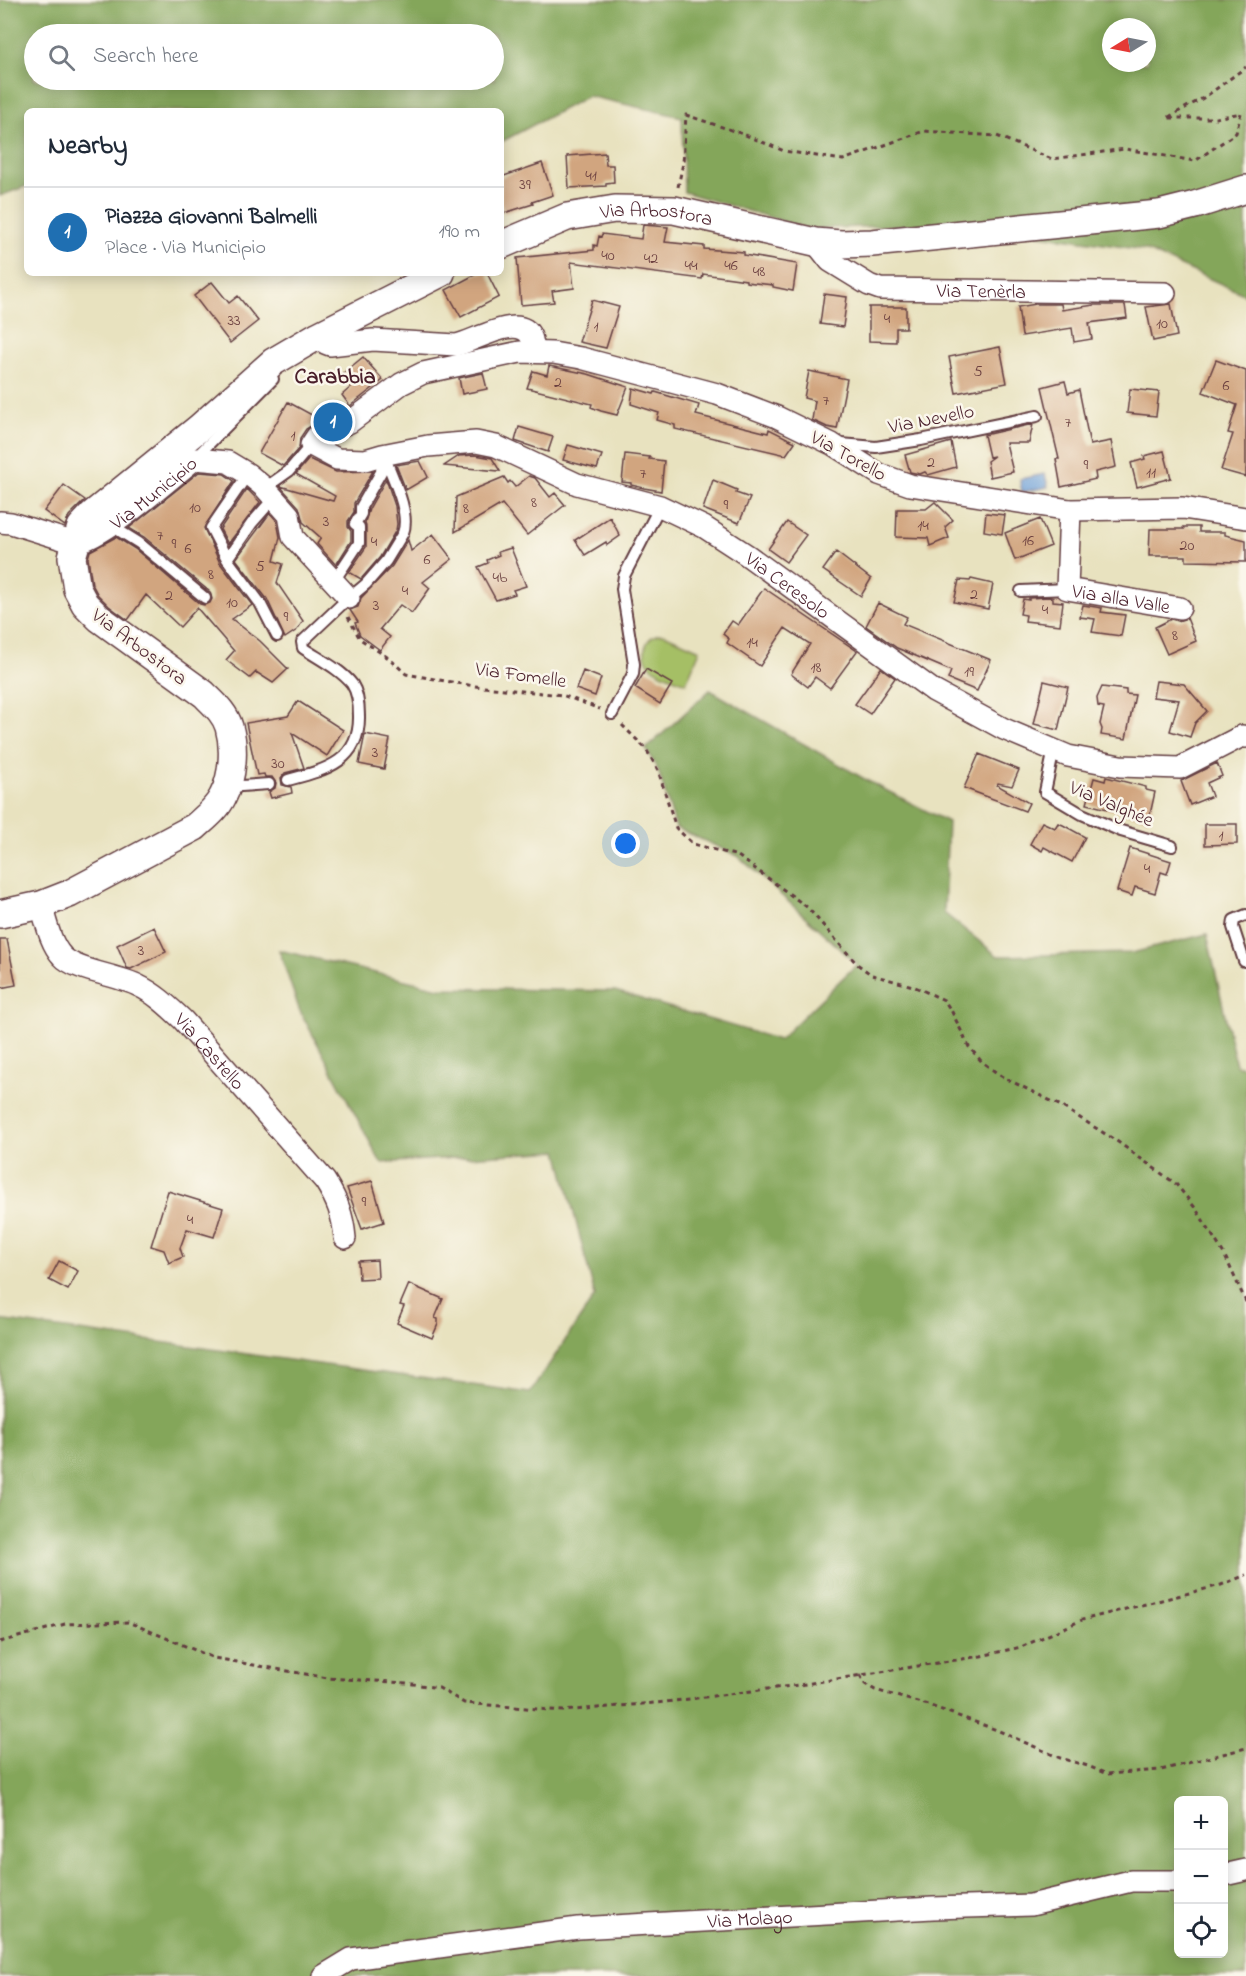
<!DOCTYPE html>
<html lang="en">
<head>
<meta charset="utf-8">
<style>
  body { margin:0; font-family:"Indie Flower",sans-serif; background:#f6f6f7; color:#1f2937 }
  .controls { position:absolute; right:18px; bottom:18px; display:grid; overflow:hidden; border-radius:9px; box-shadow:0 3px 15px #0003 }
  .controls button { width:54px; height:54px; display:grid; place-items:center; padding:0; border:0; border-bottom:2px solid #e0e1e3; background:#fff; color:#1f2937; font:30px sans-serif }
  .compass { position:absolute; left:1102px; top:18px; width:54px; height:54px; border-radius:50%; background:#fff; box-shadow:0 3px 15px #0003; rotate:260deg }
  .you { position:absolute; left:626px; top:844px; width:21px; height:21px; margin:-15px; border:4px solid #fff; border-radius:50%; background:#1a73e8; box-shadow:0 0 0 9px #1a73e833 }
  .badge { display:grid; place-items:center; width:39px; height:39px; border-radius:50%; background:#1f6fb2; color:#fff; font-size:20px; font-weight:700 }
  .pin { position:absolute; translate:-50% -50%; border:3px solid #fff; box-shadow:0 2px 6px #0006 }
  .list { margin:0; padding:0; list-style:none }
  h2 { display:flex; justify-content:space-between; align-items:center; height:78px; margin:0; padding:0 24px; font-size:26px }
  h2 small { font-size:20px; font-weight:400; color:#747a83 }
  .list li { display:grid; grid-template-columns:39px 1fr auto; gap:18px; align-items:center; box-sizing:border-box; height:90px; padding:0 24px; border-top:2px solid #e0e1e3 }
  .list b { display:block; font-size:22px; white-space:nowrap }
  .list p { margin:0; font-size:20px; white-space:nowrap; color:#747a83 }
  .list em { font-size:20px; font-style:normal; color:#747a83 }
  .icon { flex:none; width:33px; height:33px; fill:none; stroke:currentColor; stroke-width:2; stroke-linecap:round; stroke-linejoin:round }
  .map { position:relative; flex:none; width:1246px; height:1976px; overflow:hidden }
  .search { position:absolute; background:#fff; box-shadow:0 3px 15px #0003; left:24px; top:24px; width:480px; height:66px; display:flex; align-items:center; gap:15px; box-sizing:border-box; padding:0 21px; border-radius:33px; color:#747a83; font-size:22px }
  .panel { position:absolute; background:#fff; box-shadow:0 3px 15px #0003; left:24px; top:108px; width:480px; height:168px; border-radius:9px }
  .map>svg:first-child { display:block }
  .green { fill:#a5bf65; stroke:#786f48; stroke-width:1.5 }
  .forest { fill:#84a65a; stroke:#676242; stroke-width:1.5; fill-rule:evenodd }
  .water { fill:#6c9fd8; stroke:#5b5f82; stroke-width:1.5 }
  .building { fill:#d1a57f }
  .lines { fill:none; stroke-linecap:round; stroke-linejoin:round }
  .service-casing { stroke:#623c41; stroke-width:14 }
  .minor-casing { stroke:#623c41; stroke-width:24 }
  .tertiary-casing { stroke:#623c41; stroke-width:30 }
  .path { stroke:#623c41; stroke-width:3; stroke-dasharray:4.5 4.5; stroke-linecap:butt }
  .service { stroke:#fff; stroke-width:10 }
  .minor { stroke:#fff; stroke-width:21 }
  .tertiary { stroke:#fff; stroke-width:27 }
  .labels { text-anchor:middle; stroke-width:5; stroke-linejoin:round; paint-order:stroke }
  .number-label { font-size:16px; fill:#6c4040 }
  .street-label { font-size:20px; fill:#4a1f2b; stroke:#fbf7ec }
  .quarter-label { font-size:22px; font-weight:bold; fill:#4a1f2b; stroke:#fbf7ec }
</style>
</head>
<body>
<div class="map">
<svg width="1246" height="1976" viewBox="0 0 1246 1976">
  <rect width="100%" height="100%" fill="#fbf7ec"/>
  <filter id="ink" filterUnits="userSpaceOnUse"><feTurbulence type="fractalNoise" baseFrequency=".0167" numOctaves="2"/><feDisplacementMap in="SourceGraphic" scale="12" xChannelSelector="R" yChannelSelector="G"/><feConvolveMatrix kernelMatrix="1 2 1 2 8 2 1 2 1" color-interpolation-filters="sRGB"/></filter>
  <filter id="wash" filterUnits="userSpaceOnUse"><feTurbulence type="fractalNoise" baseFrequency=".008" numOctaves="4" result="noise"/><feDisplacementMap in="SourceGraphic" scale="24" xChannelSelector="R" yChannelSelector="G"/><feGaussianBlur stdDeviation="1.35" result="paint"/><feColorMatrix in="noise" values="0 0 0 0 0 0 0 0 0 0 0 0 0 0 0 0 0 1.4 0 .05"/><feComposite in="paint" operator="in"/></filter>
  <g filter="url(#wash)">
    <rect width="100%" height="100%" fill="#e8e2bf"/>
    <!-- green -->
    <path class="green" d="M658,634H664L700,650L686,683C670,676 641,670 645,648C647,640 651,637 658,634Z"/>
    <!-- forest -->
    <path class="forest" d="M0,0H1246V295L1145,250L958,223L809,229L684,192L682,117L588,96L501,142V111H27V186L0,196ZM1111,27H1147V63H1111ZM34,34H494V80H34Z
      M710,690L868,781L948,822L944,913L998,956L1132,953L1207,934L1236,1065L1246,1068V1976H0V1320L530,1393L595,1296L558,1151L381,1163L299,1009L279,950L439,988L615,991L779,1040L857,964L738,856L676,828L658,770L646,749ZM1178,1800H1224V1954H1178Z"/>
    <!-- water -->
    <path class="water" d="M1045,474L1048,487L1022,492L1020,479Z"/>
    <g id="blocks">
      <!-- building -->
      <path class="building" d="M605,153L606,165H613L614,182L606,183V186L569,188L567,156Z
        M542,163L553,195L532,202L533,204L504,213L501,203V177Z
        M643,225L668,227L665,242L704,246V249L744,252V255L797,264L793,291L773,287V285L746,282V280L703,274L702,279L571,262L574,288L552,291L554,302L521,305L517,258L594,250V245L597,246L599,236L601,237L602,234L641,239Z
        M478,273H487L499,297L461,317L446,290Z
        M212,282L229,303L238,296L258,321L230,343L194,296Z
        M824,294L847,297L843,327L820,324Z
        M592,300L619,307L606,348L579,342Z
        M1036,304H1061L1062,310L1094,305H1125L1127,318L1089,323L1092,339L1074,342L1072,328L1022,336L1018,307Z
        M1171,304L1177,336L1153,341L1146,307Z
        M869,307H906V328H896V342L869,341Z
        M1000,347L1007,383L956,393L949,357Z
        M363,357L383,380L350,406L342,395L351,387L341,375Z
        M1216,360L1246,371V477L1221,470L1233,434L1228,433L1237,405L1203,392Z
        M549,366L588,374L628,387L617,415L601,411L591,407L592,404L527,388L533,371L547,375Z
        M809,371L847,379L837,429L827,427L812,420L815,401L804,398Z
        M483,373L487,389L462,394L459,378Z
        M1065,381L1068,393L1079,390L1090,445L1111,441L1116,467L1095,472L1096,479L1061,487L1056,459H1059L1042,387Z
        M633,388L654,394L655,392L699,405L696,415L768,433L769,429L795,442L786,455L675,429V425L657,420L659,413L631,404Z
        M1130,389L1159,392L1156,416L1127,413Z
        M288,402L321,420L306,429L300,438L299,448L283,466L259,453Z
        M1033,424L1029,443H1006L1013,472L990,477L987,461L994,456L989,457L984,435Z
        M519,427L553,437L548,452L515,441Z
        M951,442L956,467L928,475L925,472L920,474L910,472L905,455Z
        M568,445L602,455L597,469L563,460Z
        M1164,451L1171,478L1137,487L1131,463L1145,459L1144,456Z
        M625,454L650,457L649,459L664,461L661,491L644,488L631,485V483L622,482Z
        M475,455L492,458L500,471L444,466L459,456Z
        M309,459L336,472L373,471L354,503V512L348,521V527L351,531V541L336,565L317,544L321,538L303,522L299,507L280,486L333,501L335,496L296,474Z
        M420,461L428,477L406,490L396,465Z
        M199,472L224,474L234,481L204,528L220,563L252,605L232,619L260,641L288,669L273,683L256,672L250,678L226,660L234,651L197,608L180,627L146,595L128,620L109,606L98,595L92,584L88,558L90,551L116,537L135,549L200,604L204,605L210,603L212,599L210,592L144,537L129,528Z
        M529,476L535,478L550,497L555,493L565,505L527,535L502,504L455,532L456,497L504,477L508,483L510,481L515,487Z
        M386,479L395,506L397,524L396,530L380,557L361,579L349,572L366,547V527L365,522L369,509Z
        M713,480L737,490L736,493L750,498L739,523L703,509Z
        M64,485L85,500L69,516L65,526L44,511Z
        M247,489L260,502L228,544L220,529Z
        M935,502L953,520L945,527L949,538L930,546L928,538L896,537L897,509H926Z
        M270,513L277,521L280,537L274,561L283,564L277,583L303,621L297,630L285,638L267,599L236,559Z
        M986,513L1005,515L1002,534L984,531Z
        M610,517L620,536L607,545L606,542L585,555L575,540Z
        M1040,519L1051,546L1015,560L1005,533Z
        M787,522L806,535L786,562L768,549Z
        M1183,527H1199V532H1225V535L1246,540V562L1186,561V556H1149L1150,529H1184Z
        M433,534L452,559L423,582L430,588L412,613L400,605L380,629L390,637L380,650L360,635L355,623L358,622L350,610L358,607L361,598L392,566L408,540L411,551Z
        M511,548L526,586L513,590L515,594L496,600L478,567L488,563L487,560L499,555L498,552Z
        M836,552L871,579L861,596L823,570Z
        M971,579L993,584L988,609L954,602L959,580L970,581Z
        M764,588L857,651L830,688L815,677L808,687L791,674L810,644L785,628L760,666L727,643L729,639L723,634L732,621L738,625Z
        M1029,598L1050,597L1053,598V601L1063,602L1060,625L1025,621L1026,615L1020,614L1023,599L1029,600Z
        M878,603L907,617L903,624L991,660L977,691L948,679L951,671L897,648L866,626Z
        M1083,605L1102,608L1101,612L1125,615L1121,636L1092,632L1095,619L1080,617Z
        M1187,618L1196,641L1167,654L1155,627L1171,619L1178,621Z
        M881,668L895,678L870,714L855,704Z
        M646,669L672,684L660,704L635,688Z
        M583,671L601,678L595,696L576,689Z
        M1044,681L1068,687L1058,730L1034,724Z
        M1156,681L1184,684L1207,711L1195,723L1190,737L1170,731L1179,700L1153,697Z
        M1102,687L1126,690V694L1135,695L1126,739L1101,735L1102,729L1100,724L1104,707L1098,706L1097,698Z
        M298,701L343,730L327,756L292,733L304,768L285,773L281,778L282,785L291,787L292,793L271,798L269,792L275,788L276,783L272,777H265L264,774L257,775L246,723L288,716Z
        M365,734L390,739L384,769L359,764Z
        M979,754L1019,770L1012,786L998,783L997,785L1029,803L1025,811L964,788Z
        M1217,763L1222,776L1207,783L1212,796L1190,805L1181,781Z
        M1106,777L1146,787V790L1155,792L1149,819L1087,804L1094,778L1105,781Z
        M1042,822L1055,828L1058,823L1063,825L1085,837L1072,862L1044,847L1042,851L1030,844Z
        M1205,824H1237V844L1205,845Z
        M1130,848L1171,861L1167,874L1161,872L1155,893L1135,887L1132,896L1117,891Z
        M154,927L166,952L131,969L127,968L117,945Z
        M0,939H7L16,985L0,988Z
        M372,1181L384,1222L362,1229L347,1188Z
        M168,1191L223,1208L214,1237L187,1229L180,1248L183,1257L169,1263L164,1250L151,1246Z
        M377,1260L378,1278L359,1279L358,1261Z
        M59,1261L78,1271L68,1290L49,1280Z
        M409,1284L443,1299L435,1318L438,1319V1324L432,1338L397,1323L404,1306L400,1305Z"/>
    </g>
  </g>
  <g filter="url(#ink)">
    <use href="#blocks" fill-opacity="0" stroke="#623c41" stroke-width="1.5"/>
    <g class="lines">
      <!-- service casing -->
      <g class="service-casing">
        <path id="service" d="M841,444L876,447L921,440L1037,416
          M195,458L273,379
          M248,474L211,528L227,559L260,603L277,636
          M265,488L289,471L311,445
          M110,525L139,543L205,598
          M227,559L252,523L274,498
          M334,581L359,543V527L355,524L361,514V507L381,472L382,455
          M1021,591L1067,589
          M612,714L633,674L634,664L622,589L624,576L660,506
          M1054,749L1045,792L1082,814L1121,831L1172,846
          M288,780C325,770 360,762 359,716C359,705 358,693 352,684C340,669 319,659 303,648L302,642L341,605L366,584L386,561L403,533C411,512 391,475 384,455
          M227,787L269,784
          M1244,961L1233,927L1234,920L1246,915"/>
      </g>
      <!-- minor casing -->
      <g class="minor-casing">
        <g id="minor">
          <path id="s1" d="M815,242L830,261L869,285L880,289L1165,293"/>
          <path d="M319,335L325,343L330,345L373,340L456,345C474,342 520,312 531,337C533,341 533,347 534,351"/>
          <path id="s2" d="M1070,510L1067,589L1180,608"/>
          <path id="s3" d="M1246,518L1183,508L1070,510L910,485L879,474L832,444L777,417L717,394L581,358L553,353L520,352L423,373L401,384L350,422L317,436L311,445L337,459L365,460L382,455L428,446L476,442L496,446L577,484L660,506L704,527L747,555L934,691L1004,729L1068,756L1120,766L1180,768L1242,736L1246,737"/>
          <path id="s4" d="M0,522L11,523L75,543C105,538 168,480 195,459L228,462L248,474L265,488L289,515L293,537L349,598"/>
          <path id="s5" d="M41,905C46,921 50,943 62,956C75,971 119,975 139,986C156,994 170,1008 183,1020L325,1181C337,1200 343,1215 345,1238"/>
          <path d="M1224,1875L1246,1870"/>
          <path id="s6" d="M323,1976L351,1959L578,1928L933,1908L1031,1905L1131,1881H1178"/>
        </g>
      </g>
      <!-- tertiary casing -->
      <g class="tertiary-casing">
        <g id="tertiary">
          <path id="s7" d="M501,245L567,217L615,209L674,210L815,242L841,244L872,243L1159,214L1195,205L1246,189"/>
          <path d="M0,914L41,905L69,894L195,827C205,818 217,809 223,796C233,777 235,748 229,727C225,713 214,704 204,694L99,618L85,604L77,589L72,557L81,527L93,514L199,428L273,362L319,335L441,273"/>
        </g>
      </g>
      <!-- path -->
      <path class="path" d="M678,187L683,163L686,115L743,134L784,151L843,160L924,131L997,136L1052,159L1125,149L1195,161L1236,133L1241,113L1216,118H1167L1205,97L1246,67
        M348,617L360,639L390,659L406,674L474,686L562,695L600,709
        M622,725L646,749L658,770L676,828L693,844L738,856L807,907L857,964L872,975L913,986L944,1000L952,1012L969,1047L982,1062L1001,1076L1061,1106L1118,1142L1176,1184L1196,1209L1224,1254L1246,1302
        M0,1642L65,1624L128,1622L214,1658L328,1678L407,1683L439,1688L464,1703L563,1711L666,1702L799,1685L981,1656L1021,1647L1082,1620L1221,1585L1246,1575
        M860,1675L865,1684L875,1690L928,1705L997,1730L1060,1758L1088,1766L1107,1774L1161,1770L1246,1748"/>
      <!-- service -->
      <use href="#service" class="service"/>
      <!-- minor -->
      <use href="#minor" class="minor"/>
      <!-- tertiary -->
      <use href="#tertiary" class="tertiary"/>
    </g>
  </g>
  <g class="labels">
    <!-- number labels -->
    <g class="number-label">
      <text x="591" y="180">41</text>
      <text x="525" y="189">39</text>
      <text x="608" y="260">40</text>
      <text x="651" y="263">42</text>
      <text x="691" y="270">44</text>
      <text x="731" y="270">46</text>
      <text x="759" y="276">48</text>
      <text x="887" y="323">4</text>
      <text x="234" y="325">33</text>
      <text x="1162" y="328">10</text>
      <text x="596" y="331">1</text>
      <text x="978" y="376">5</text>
      <text x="558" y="387">2</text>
      <text x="1226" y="390">6</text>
      <text x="826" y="405">7</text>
      <text x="1068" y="427">7</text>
      <text x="293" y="440">1</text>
      <text x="931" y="467">2</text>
      <text x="1086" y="469">9</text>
      <text x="1151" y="477">11</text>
      <text x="643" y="478">7</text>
      <text x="534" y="507">8</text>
      <text x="726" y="509">9</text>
      <text x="195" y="512">10</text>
      <text x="466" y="513">8</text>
      <text x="326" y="526">3</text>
      <text x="923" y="530">14</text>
      <text x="160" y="540">7</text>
      <text x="1028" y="545">16</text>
      <text x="374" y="546">4</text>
      <text x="174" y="548">9</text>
      <text x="1187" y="550">20</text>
      <text x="188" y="553">6</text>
      <text x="427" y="564">6</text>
      <text x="260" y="571">5</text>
      <text x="211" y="579">8</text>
      <text x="500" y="582">4b</text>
      <text x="405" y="595">4</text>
      <text x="974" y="599">2</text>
      <text x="169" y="600">2</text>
      <text x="232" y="607">10</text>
      <text x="376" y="610">3</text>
      <text x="1045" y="614">4</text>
      <text x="286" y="621">9</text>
      <text x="1175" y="640">8</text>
      <text x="752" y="647">14</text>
      <text x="816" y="672">18</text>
      <text x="969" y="676">19</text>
      <text x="375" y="757">3</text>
      <text x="278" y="768">30</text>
      <text x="1221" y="840">1</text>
      <text x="1147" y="873">4</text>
      <text x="141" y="955">3</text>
      <text x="364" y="1206">9</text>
      <text x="190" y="1224">4</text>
    </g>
    <!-- street labels -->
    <g class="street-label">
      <text dy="7" stroke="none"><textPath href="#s7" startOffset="162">Via Arbostora</textPath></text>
      <text dy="7" stroke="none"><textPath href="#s1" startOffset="183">Via Tenèrla</textPath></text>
      <text transform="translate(931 418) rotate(-11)" y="7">Via Nevello</text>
      <text transform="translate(849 455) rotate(29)" y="7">Via Torello</text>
      <text dy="7" stroke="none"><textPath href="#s4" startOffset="172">Via Municipio</textPath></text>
      <text dy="7" stroke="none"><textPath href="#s3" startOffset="1506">Via Ceresolo</textPath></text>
      <text dy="7" stroke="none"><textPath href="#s2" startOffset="134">Via alla Valle</textPath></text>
      <text transform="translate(140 646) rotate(37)" y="7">Via Arbostora</text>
      <text transform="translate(521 674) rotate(8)" y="7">Via Fomelle</text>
      <text transform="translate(1112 803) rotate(23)" y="7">Via Valghée</text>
      <text dy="7" stroke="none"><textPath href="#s5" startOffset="236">Via Castello</textPath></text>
      <text dy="7" stroke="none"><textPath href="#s6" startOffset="434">Via Molago</textPath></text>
    </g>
    <!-- quarter labels -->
    <g class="quarter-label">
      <text x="335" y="383">Carabbia</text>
    </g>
  </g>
</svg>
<div class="controls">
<button>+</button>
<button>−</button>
<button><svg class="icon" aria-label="locate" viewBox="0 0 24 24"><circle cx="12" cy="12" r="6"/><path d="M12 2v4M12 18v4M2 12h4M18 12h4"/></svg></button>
</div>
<svg class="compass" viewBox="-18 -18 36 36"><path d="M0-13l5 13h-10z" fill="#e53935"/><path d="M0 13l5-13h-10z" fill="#747a83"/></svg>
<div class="you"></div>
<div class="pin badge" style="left:333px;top:422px">1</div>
<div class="search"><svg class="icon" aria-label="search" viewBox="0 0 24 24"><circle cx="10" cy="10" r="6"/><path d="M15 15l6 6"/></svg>Search here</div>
<section class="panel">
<h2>Nearby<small></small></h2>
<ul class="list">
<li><span class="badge">1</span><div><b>Piazza Giovanni Balmelli</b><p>Place · Via Municipio</p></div><em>190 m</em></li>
</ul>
</section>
</div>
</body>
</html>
